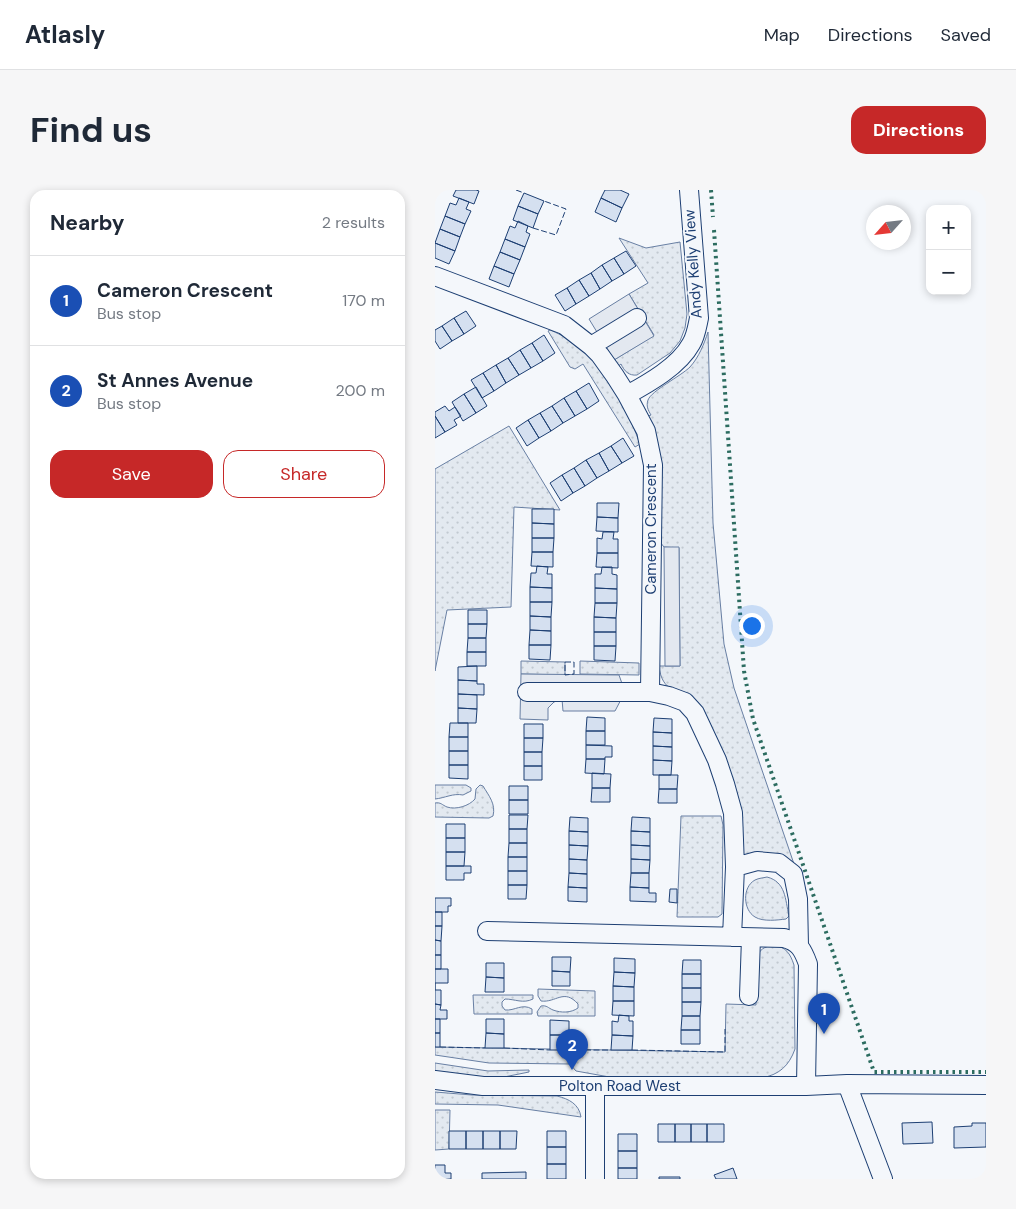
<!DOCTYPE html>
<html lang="en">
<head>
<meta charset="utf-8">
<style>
  body { margin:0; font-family:"DM Sans",sans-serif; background:#f6f6f7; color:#1f2937 }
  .controls { position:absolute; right:15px; top:15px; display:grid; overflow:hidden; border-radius:10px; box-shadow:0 2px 8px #0003 }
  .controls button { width:45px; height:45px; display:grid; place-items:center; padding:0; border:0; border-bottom:1px solid #e0e1e3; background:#fff; color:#1f2937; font:25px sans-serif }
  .compass { position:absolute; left:431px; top:15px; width:45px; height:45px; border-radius:50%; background:#fff; box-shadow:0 2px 8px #0003; rotate:243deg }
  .you { position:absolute; left:316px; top:435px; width:18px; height:18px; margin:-12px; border:4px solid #fff; border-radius:50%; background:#1a73e8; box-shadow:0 0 0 8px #1a73e833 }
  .badge { display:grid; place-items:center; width:32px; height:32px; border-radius:50%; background:#c62828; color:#fff; font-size:16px; font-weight:700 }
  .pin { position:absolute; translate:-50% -41px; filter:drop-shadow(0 1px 2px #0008) }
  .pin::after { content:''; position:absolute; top:26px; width:18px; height:15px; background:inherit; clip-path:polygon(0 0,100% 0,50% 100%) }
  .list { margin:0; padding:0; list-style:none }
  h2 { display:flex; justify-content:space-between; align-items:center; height:65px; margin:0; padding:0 20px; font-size:21px }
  h2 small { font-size:16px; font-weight:400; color:#747a83 }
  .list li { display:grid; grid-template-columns:32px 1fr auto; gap:15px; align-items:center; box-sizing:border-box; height:90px; padding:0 20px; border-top:1px solid #e0e1e3 }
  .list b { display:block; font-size:19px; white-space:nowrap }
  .list p { margin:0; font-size:16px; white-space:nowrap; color:#747a83 }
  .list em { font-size:16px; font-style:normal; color:#747a83 }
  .actions { display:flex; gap:10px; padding:15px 20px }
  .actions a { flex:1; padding:11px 0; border:1px solid #c62828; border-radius:15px; text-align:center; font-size:18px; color:#c62828 }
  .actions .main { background:#c62828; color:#fff }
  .map { position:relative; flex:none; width:551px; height:989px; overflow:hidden; border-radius:15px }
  header { display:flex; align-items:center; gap:30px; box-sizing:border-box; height:70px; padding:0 25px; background:#fff; border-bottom:1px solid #e0e1e3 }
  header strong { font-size:24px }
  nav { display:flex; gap:28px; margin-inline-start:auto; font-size:18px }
  .intro { display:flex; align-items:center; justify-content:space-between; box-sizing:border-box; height:120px; padding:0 30px }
  h1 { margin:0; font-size:35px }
  .button { padding:12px 22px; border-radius:15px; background:#c62828; color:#fff; font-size:18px; font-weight:700 }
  main { display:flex; gap:30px; padding:0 30px }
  aside { flex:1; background:#fff; border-radius:15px; box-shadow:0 2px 8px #0003 }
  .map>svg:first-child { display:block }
  .grass { fill:url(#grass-dots); stroke:#687fa3 }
  .parking { fill:#e3e8f0; stroke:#687fa3 }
  .building { fill:#d5e0f0; stroke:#1d3f73 }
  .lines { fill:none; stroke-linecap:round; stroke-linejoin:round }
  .minor-casing { stroke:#1d3f73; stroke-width:20 }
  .minor { stroke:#f4f7fb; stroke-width:18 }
  .hedge { stroke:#2c6c60; stroke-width:4; stroke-dasharray:2.5 4; stroke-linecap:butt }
  .fence { stroke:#1d3f73; stroke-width:1; stroke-dasharray:6 2.5; stroke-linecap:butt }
  .labels { text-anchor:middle; stroke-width:4; stroke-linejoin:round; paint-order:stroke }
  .street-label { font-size:15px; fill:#1d3f73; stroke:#f4f7fb }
</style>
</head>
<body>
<header>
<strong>Atlasly</strong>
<nav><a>Map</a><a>Directions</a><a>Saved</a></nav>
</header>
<div class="intro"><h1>Find us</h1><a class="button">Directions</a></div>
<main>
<aside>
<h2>Nearby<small>2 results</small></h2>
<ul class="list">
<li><span class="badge" style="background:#1a4fb4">1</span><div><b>Cameron Crescent</b><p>Bus stop</p></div><em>170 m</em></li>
<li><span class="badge" style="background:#1a4fb4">2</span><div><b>St Annes Avenue</b><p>Bus stop</p></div><em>200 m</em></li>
</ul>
<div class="actions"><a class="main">Save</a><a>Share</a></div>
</aside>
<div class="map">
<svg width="551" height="989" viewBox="0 0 551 989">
  <defs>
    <pattern id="grass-dots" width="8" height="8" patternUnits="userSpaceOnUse" patternTransform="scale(1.25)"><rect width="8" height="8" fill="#e3e9f0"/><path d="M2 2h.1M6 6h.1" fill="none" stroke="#c2c9d1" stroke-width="1.8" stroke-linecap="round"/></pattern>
  </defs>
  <rect width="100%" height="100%" fill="#f4f7fb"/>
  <!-- grass -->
  <path class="grass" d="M184,48L211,58L245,52L252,124L250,138L245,151L235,163L202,185C194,186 189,181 186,174L182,177L179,170L219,145L194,104L213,93Z
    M115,140C130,146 145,155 157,167C177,189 195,226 205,254L200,257L148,174L140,179L135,177L113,141Z
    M273,142L278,333L289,454L299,498L359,674L309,666L276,536C272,528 268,519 260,513C243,499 227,503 224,476H245L244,358L229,357L225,352L211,227L216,225C213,220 211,216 213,210C216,201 246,186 255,177C264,167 269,154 273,142Z
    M74,236L125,320L79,317L76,417L12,420L0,481V279Z
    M86,471L130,472V485L86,484Z
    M145,471L204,473V485L145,484Z
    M0,595H31L36,598V601L28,605C18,603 10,608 0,609Z
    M45,595L48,596C54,606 61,614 58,626L54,628L0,627V613C6,612 7,615 12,617C21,620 34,616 40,609L41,599Z
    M246,626H286L288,635L287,724L283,727H242Z
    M332,687C351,692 350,709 354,726L351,729C343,730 328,732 320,727C308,720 307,697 320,690C324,688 328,688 332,687Z
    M338,755C351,757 355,763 359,775L360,859C354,876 344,885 326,888H180L141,881L135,874L54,873L0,865V857L290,862L291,814L321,815V768C325,759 329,757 338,755Z
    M103,799L160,801V826H103L102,822L106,816C112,815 113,818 118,820C126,823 136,823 143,818V814C129,798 121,813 106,811L103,806Z
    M38,805H98V809C88,814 80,809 70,809L67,812V816L70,820C80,821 87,813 97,819V824H39Z
    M0,873L53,881L94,880V882L64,888L0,883Z
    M0,902L37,905L122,906C134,909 144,914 146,927L63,915L0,914Z
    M0,920H15L14,959L0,960Z"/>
  <!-- parking -->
  <path class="parking" d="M194,104L219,146L179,170L154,129Z
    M229,357H244L245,476H230Z
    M86,484L184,485L190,502L180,521H128L127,509L119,512L113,518V530L85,529Z"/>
  <!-- building -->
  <path class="building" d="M21,0H41L44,1L39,14L18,6Z
    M170,0H185L194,4L187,18L166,8Z
    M89,3L109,11L103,24L83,16Z
    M24,8L34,12L31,19L36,21L30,34L10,26L15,13L21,15Z
    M166,8L187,18L181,32L160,22Z
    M83,16L103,24L98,38L78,30Z
    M10,26L30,34L25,47L5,39Z
    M83,31L93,36L91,42L95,44L90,57L70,49L75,36L80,38Z
    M5,39L25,47L20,61L0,53Z
    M70,49L90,57L85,70L65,62Z
    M0,53L20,61L14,74L0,68Z
    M191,61L201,76L189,84L179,68Z
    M65,62L85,70L79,84L59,76Z
    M179,68L189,84L177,91L167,75Z
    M167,75L177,91L165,99L156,83Z
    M59,76L79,84L74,97L54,89Z
    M156,83L165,99L154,106L144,90Z
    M144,90L154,106L141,114L132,98Z
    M132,98L141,114L130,121L120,105Z
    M31,121L41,136L29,144L19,128Z
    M19,128L29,144L17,151L7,136Z
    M7,136L17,151L5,159L0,151V140Z
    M109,145L120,163L108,171L97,153Z
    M97,153L108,171L96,178L85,160Z
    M85,160L96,178L84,185L73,168Z
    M73,168L84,185L71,193L61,175Z
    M61,175L71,193L59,201L48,183Z
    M48,183L59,201L47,208L36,190Z
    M154,193L164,211L152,219L141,201Z
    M41,197L52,216L41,223L29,204Z
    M141,201L152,219L140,226L129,208Z
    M29,204L41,223L28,231L17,212Z
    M129,208L140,226L128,233L117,216Z
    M10,216L14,221L20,217L26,226L19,230L22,235L10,242L0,226V222Z
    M117,216L128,233L116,241L105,223Z
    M105,223L116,241L104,248L93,230Z
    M0,226L10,242L0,248Z
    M93,230L104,248L92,256L81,238Z
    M188,248L199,266L187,273L176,256Z
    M176,256L187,273L174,281L164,263Z
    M164,263L174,281L162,288L151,270Z
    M151,270L162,288L150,296L139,278Z
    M139,278L150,296L138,303L127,285Z
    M127,285L138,303L126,311L115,293Z
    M162,313H184L183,328L162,327Z
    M97,319H119V334L97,333Z
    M162,327L183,328V342L161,341Z
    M97,333L119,334V348H97Z
    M168,342H179L178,349H183V363H162V348L167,349Z
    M97,348H119L118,362H97Z
    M97,362H118V377L96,376Z
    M162,363H183V378L161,377Z
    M102,376L113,377L112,384H117V398L95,397L96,383H101Z
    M167,377H177V384L182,385V399L160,398V384H166Z
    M95,397L117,398V412H95Z
    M160,398L182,399V413H160Z
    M95,412H117L116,427L95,426Z
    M160,413H182L181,428L159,427Z
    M33,420H52V434H33Z
    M95,426L116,427V441L95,440Z
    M159,427L181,428V442H159Z
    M33,434H52L51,448H33Z
    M95,440L116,441V455H94Z
    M159,442H181V456H159Z
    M33,448H51V462H32Z
    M94,455H116L115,470L94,469Z
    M159,456H181L180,471L159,470Z
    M32,462H51V476H32Z
    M42,476V491L23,490V477Z
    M23,490L42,491V494H49V505L23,504Z
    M23,504L42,505V519L23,518Z
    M23,518L42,519L41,533H23Z
    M152,527L170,528V541H151Z
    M219,528L237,529V543L218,542Z
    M15,533H33V547H14Z
    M89,534H108V548H89Z
    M151,541H170V555H151Z
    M218,542L237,543V557L218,556Z
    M14,547H33V561H14Z
    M89,548H108L107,562H89Z
    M151,555L177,556V567H170V569H151Z
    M218,556L237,557V571L218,570Z
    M14,561H33V575H14Z
    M89,562H107V576H89Z
    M151,569H170L169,584L150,583Z
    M218,570L237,571L236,585H218Z
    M14,575H33V589L14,588Z
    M89,576H107V590H89Z
    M157,583L176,584L175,598H157Z
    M224,585H243L242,599H224Z
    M74,596H93V610H74Z
    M157,598H175V612H156Z
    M224,599H242V613H223Z
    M74,610H93V624H74Z
    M74,625H93L92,639H74Z
    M135,627L153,628V642L134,641Z
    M197,627L215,628V642L196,641Z
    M11,634H30V648H11Z
    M74,639H92V653H74Z
    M134,641L153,642V656L134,655Z
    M196,641L215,642V656L196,655Z
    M11,648H30V662H11Z
    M74,653H92V667H73Z
    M134,655L153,656L152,670L134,669Z
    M196,655L215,656V670L196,669Z
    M11,662H30L29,676H11Z
    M73,667H92V681H73Z
    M134,669L152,670V684L134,683Z
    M196,669L215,670L214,683H196Z
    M11,676H36V683H29V690H11Z
    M73,681H92V695H73Z
    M134,683L152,684V698L133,697Z
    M196,683H214V698L195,697Z
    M73,695H92L91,709H73Z
    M133,697L152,698V712L133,711Z
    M195,697L214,698V703H221V712L195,711Z
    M235,699H242V713L234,712Z
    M0,708H16V716H13V722H0Z
    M0,722H7V736H0Z
    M0,736H7L6,751L0,750Z
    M0,750L6,751V765H0Z
    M0,765H6V779H0Z
    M117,767H136L135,782L117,781Z
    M179,768L200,769V783L179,782Z
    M248,770H266V784H247Z
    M51,773H69V788L51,787Z
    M0,779H13V793H0V800Z
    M117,781L135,782V796H117Z
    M179,782L200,783L199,797L178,796Z
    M247,784H266V798H247Z
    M51,787L69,788V802H50Z
    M178,796L199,797V811H178Z
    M247,798H266V812H247Z
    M0,800H6V815L0,814Z
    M178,811H199V826L177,825Z
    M247,812H266L265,826H247Z
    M0,814L6,815L5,820H12V829H0Z
    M184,825L194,826V831H198V846L177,845V831L183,832Z
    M247,826H265V840H246Z
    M0,829H5V843H0Z
    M51,829H69V844L51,843Z
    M115,830L134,831V845H115Z
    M246,840H265V854H246Z
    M0,843H5V857H0Z
    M51,843L69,844V858H50Z
    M115,845H134L133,860H115Z
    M177,845L198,846L197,860H176Z
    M497,932L498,953L468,954L467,933Z
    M537,933H551V957L519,958V937L537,936Z
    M223,934H240V952H223Z
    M240,934H256V952H240Z
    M256,934H272V952H256Z
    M272,934H289V952H272Z
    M14,941H31V959H14Z
    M31,941H48V959H31Z
    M48,941H65V959H48Z
    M65,941H82L81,959H65Z
    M112,941H131V957H112Z
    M183,944H202V961H183Z
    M112,957H131V974H112Z
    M183,961H202V978H183Z
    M112,974H131V989H112Z
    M0,975H10V983H16V989H0Z
    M183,978H202V989H183Z
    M298,978L302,989H281L279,985Z
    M91,982V989H47V983Z
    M224,987H245V989H224Z"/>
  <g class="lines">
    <!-- minor casing -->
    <g class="minor-casing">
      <path id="minor" d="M0,86L129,135L156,156L165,165L180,186L192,205L211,241L218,275L215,502
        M156,156L202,128
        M192,205C214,193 244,176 256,154C261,146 262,137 264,128L254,0
        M92,502H215L234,506L250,512L260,523L282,570L290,594L298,623L300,677L297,747
        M300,677L322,671L344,673L358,684L363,709L364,756
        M52,741L349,748C364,752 368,760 373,774L371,896
        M314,806L316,748
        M0,890L48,896H371L412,894L551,895
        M412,894L448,989
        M160,896V989"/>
    </g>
    <!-- minor -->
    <use href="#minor" class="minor"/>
    <!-- hedge -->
    <path class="hedge" d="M276,0L278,27
      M279,40L309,481L318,529L439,882H551"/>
    <!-- fence -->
    <path class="fence" d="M81,0L89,3
      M98,38L121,45L131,19L109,11
      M130,472H139V484L130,485Z
      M5,857L50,858
      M69,858L115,860
      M133,860H176
      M197,860L290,862V839"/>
  </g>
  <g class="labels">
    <!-- street labels -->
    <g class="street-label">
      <text transform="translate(258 74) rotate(-94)" y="5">Andy Kelly View</text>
      <text transform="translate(216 339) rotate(-90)" y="5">Cameron Crescent</text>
      <text x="185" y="901">Polton Road West</text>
    </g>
  </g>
</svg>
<div class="controls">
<button>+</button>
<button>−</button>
</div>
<svg class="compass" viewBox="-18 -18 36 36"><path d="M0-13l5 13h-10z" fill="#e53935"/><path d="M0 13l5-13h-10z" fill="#747a83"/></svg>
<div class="you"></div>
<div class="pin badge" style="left:389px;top:844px;background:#1a4fb4">1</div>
<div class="pin badge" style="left:137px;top:880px;background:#1a4fb4">2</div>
</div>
</main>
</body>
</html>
